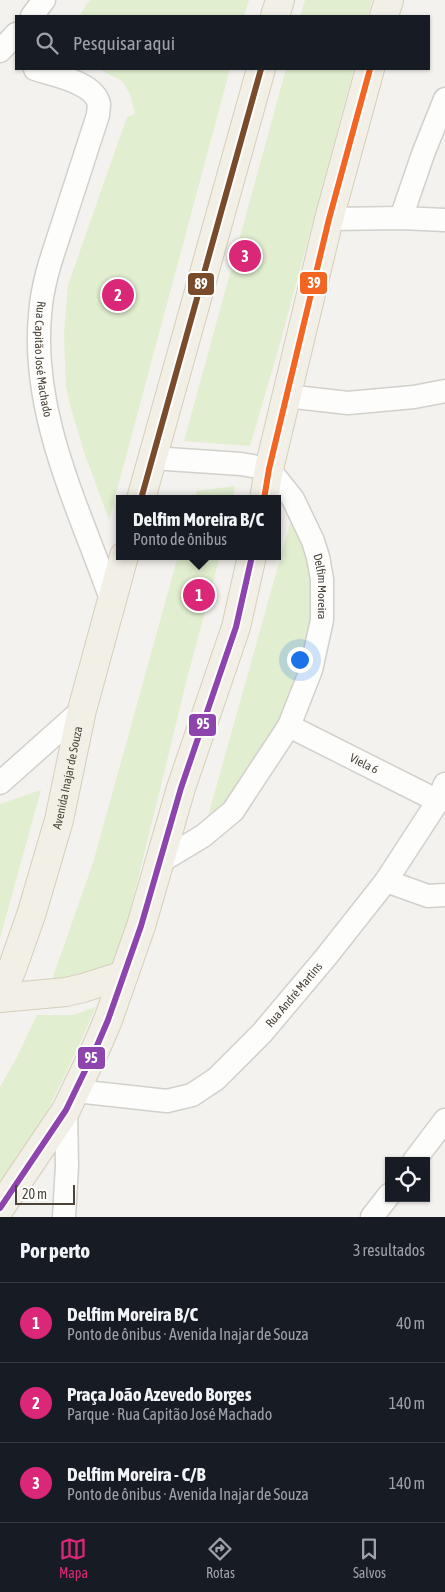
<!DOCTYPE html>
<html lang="pt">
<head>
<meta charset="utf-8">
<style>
  body { margin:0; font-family:"Asap Condensed",sans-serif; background:#242831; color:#f1f3f6 }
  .controls { position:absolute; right:15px; bottom:15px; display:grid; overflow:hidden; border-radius:0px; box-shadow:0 1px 4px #0004 }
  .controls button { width:45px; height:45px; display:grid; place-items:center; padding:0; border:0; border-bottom:1px solid #363941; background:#171b24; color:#f1f3f6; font:25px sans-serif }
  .scale { position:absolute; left:15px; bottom:12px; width:60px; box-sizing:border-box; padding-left:5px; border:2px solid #4b4439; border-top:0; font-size:14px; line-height:18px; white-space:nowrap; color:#4b4439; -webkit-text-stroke:4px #fff; paint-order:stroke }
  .you { position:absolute; left:299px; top:659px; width:18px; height:18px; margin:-12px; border:4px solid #fff; border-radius:50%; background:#1a73e8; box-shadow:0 0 0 8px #1a73e833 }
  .badge { display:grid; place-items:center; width:32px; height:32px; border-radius:50%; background:#db2777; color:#fff; font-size:16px; font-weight:700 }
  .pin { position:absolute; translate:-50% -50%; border:2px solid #fff; box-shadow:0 1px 5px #0006 }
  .popup { position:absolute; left:116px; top:495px; width:165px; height:65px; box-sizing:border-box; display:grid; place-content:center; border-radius:0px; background:#171b24; filter:drop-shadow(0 1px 4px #0005); font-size:16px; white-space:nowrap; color:#9ea1a6 }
  .popup b { font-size:19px; color:#f1f3f6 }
  .popup::after { content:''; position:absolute; left:50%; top:100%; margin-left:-10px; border:10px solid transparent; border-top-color:#171b24 }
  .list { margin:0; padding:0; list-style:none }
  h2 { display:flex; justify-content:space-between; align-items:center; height:65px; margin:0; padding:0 20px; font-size:21px }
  h2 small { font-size:16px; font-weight:400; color:#9ea1a6 }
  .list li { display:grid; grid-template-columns:32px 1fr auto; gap:15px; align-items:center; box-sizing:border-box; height:80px; padding:0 20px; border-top:1px solid #363941 }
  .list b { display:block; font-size:19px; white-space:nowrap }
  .list p { margin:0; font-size:16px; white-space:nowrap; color:#9ea1a6 }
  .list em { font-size:16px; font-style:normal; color:#9ea1a6 }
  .icon { flex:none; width:28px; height:28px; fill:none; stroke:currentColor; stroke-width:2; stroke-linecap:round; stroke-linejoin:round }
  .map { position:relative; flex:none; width:445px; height:1217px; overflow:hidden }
  .search { position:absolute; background:#171b24; box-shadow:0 1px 4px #0004; left:15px; right:15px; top:15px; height:55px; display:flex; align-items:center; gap:12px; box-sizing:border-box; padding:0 18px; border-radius:0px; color:#9ea1a6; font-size:19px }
  .sheet { height:305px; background:#171b24 }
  nav { display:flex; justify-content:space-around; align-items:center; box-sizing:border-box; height:70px; border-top:1px solid #363941; background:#171b24; font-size:14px; color:#9ea1a6 }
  nav a { display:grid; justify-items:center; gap:2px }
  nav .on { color:#db2777 }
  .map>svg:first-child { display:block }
  .green { fill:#e1eecf }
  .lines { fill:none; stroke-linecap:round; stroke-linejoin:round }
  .minor-casing { stroke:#d2d0cb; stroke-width:25 }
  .major-casing { stroke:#d6cebb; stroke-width:30 }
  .minor { stroke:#fdfdfc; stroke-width:22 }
  .major { stroke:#f2efe6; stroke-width:28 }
  .bus-1-casing { stroke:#fff; stroke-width:10 }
  .bus-2-casing { stroke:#fff; stroke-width:10 }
  .bus-3-casing { stroke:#fff; stroke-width:10 }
  .bus-1 { stroke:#7a4b2a; stroke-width:6 }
  .bus-2 { stroke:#f26522; stroke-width:6 }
  .bus-3 { stroke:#8e44ad; stroke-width:6 }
  .labels { text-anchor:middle; stroke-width:4.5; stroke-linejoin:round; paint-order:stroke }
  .street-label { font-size:12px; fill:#4b4439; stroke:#fff }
  .line-badge { stroke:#fff; stroke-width:2 }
  .badge-label { font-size:14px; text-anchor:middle; font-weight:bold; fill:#fff }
</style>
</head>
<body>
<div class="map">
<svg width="445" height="1217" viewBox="0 0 445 1217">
  <rect width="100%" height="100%" fill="#f4f2ee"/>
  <!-- green -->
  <path class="green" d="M90,0H249L244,16H79Z
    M305,0H372L368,16H300Z
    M99,69H230L109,520L84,452L70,405L66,386L64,334L68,285L127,117L135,114L130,94L122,81Z
    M286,69H354L281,340L250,446L184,441Z
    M235,486L233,499H194L197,491Z
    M291,520L314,551L319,631L260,779L205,827Z
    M178,556H220L188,675L123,940L111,969L49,988L93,863Z
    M41,790L0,938V804Z
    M96,1007C68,1070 40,1133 0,1189V1087L17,1057L37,1015H73Z"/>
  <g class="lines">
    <!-- minor casing -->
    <g class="minor-casing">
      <g id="minor">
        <path d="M32,16L44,0"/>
        <path d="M0,51L16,34"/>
        <path id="s1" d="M35,69C53,75 94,82 99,104C99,107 98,112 98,115C87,150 75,185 64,220C54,251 42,282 40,315C31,415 79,508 111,599"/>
        <path d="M401,218L423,154L445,99"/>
        <path d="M329,219L401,218L445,220"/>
        <path d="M286,396L348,403L414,397L445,391"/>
        <path id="s2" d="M152,458L241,464L269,469L293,499L313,541L318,557L322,579V620L311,670L289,726L233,811L203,836L158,863"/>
        <path id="s3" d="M289,726L438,801"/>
        <path d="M0,783L82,710"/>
        <path d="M386,881L428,896L445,895"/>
        <path id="s4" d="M76,1091L167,1101L192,1095L216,1079L262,1033L326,957L386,881L438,801L445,784"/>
        <path d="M414,1161L445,1120"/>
        <path d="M64,1217L67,1166L66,1110"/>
        <path d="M372,1217L389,1195"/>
      </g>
    </g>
    <!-- major casing -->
    <g class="major-casing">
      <g id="major">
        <path d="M275,16L280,0"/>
        <path d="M384,16L389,0"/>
        <path d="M141,499L261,69"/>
        <path d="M264,499L269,469L329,219L370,69"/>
        <path id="s5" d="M0,996L12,969L32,912L59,820L82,710L124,556"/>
        <path d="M0,998L66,992L83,988L124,975"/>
        <path d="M0,1208L66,1110L96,1048L108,1020L141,926L181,788L236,627L252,556"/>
      </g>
    </g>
    <!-- minor -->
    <use href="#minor" class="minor"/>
    <!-- major -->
    <use href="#major" class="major"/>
    <!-- bus-1 casing -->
    <g class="bus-1-casing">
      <path id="bus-1" d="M141,499L261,69"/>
    </g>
    <!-- bus-2 casing -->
    <g class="bus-2-casing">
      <path id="bus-2" d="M264,499L269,469L329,219L370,69"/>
    </g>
    <!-- bus-3 casing -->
    <g class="bus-3-casing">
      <path id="bus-3" d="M0,1208L66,1110L96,1048L108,1020L141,926L181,788L236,627L252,556"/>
    </g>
    <!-- bus-1 -->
    <use href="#bus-1" class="bus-1"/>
    <!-- bus-2 -->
    <use href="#bus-2" class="bus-2"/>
    <!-- bus-3 -->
    <use href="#bus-3" class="bus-3"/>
  </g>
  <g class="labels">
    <!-- street labels -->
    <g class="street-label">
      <text dy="4" stroke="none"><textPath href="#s1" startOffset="340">Rua Capitão José Machado</textPath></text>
      <text dy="4" stroke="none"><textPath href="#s2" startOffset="249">Delfim Moreira</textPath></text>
      <text dy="4" stroke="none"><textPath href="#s3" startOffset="84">Viela 6</textPath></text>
      <text dy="4" stroke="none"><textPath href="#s5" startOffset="229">Avenida Inajar de Souza</textPath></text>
      <text dy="4" stroke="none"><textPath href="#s4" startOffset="261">Rua André Martins</textPath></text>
    </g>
  </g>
  <g class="line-badge">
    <rect x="299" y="271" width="29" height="24" rx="5" fill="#f26522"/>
    <rect x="187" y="272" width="28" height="24" rx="5" fill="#7a4b2a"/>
    <rect x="188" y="713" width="29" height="24" rx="5" fill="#8e44ad"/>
    <rect x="77" y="1046" width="29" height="24" rx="5" fill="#8e44ad"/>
  </g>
  <g class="badge-label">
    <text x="314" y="288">39</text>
    <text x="201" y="289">89</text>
    <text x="203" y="729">95</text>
    <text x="91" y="1063">95</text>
  </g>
</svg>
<div class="controls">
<button><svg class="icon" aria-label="locate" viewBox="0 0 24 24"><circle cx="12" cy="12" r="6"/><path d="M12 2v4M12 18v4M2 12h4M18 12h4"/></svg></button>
</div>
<div class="scale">20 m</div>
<div class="you"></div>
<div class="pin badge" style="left:199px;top:595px">1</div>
<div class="popup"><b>Delfim Moreira B/C</b>Ponto de ônibus</div>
<div class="pin badge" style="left:118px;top:295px">2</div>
<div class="pin badge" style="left:245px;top:256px">3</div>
<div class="search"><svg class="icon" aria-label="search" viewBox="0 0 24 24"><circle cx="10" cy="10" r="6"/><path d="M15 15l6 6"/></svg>Pesquisar aqui</div>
</div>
<section class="sheet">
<h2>Por perto<small>3 resultados</small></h2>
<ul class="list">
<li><span class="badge">1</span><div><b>Delfim Moreira B/C</b><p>Ponto de ônibus · Avenida Inajar de Souza</p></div><em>40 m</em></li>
<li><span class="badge">2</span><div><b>Praça João Azevedo Borges</b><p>Parque · Rua Capitão José Machado</p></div><em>140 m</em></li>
<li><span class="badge">3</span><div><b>Delfim Moreira - C/B</b><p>Ponto de ônibus · Avenida Inajar de Souza</p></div><em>140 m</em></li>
</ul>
</section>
<nav>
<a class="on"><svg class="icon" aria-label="map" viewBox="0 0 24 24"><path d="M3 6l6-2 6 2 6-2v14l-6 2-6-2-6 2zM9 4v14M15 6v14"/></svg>Mapa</a>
<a><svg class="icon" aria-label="directions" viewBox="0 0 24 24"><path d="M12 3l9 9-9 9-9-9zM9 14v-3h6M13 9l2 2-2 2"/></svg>Rotas</a>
<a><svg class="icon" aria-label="saved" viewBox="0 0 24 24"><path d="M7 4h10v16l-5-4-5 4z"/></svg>Salvos</a>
</nav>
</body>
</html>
